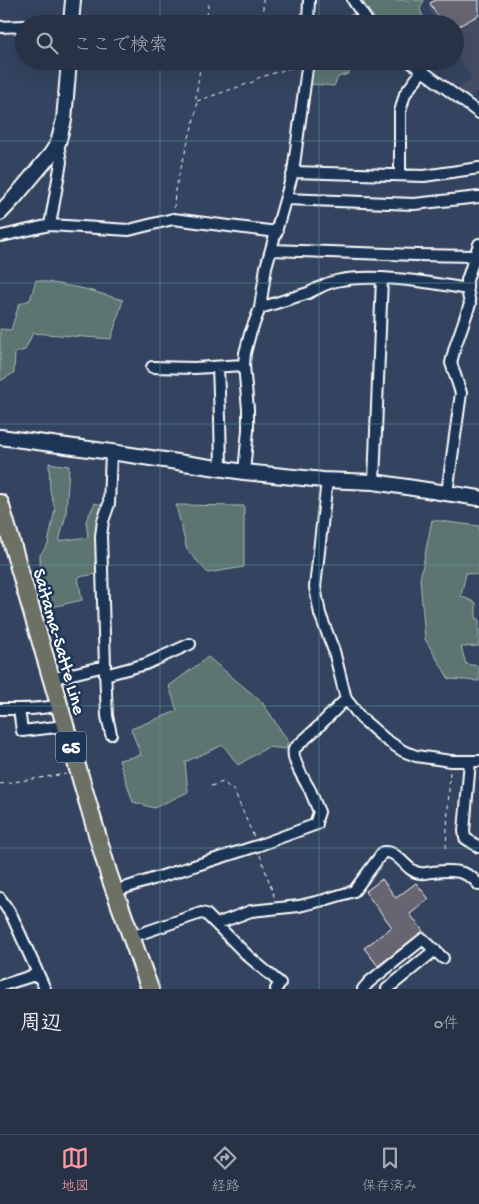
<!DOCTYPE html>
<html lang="ja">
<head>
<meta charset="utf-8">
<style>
  body { margin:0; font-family:"Gochi Hand","Klee One",sans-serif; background:#333e52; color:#f1f3f6 }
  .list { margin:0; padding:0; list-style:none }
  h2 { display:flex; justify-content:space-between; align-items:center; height:65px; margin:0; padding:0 20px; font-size:21px }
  h2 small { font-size:16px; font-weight:400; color:#a4aab4 }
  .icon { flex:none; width:28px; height:28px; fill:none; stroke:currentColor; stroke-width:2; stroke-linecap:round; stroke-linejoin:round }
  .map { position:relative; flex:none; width:479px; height:989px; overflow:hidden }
  .search { position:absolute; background:#273247; box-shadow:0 5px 20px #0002; left:15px; right:15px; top:15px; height:55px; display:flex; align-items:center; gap:12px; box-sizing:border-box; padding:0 18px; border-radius:28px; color:#a4aab4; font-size:19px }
  .sheet { height:145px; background:#273247 }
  nav { display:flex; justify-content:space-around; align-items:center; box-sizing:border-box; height:70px; border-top:1px solid #434d60; background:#273247; font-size:14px; color:#a4aab4 }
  nav a { display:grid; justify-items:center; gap:2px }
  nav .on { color:#ff9aa2 }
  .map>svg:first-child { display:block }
  .built { fill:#444d65 }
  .green { fill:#5b7471; stroke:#adbab8 }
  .building { fill:#686572; stroke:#fff }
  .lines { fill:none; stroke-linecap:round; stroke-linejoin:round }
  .street-casing { stroke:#fff; stroke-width:14 }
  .secondary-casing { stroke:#fff; stroke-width:18 }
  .primary-casing { stroke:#fff; stroke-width:20 }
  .path { stroke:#fff; stroke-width:1; stroke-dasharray:4 4; stroke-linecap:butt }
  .street { stroke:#1d3557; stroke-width:10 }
  .secondary { stroke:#1d3557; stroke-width:14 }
  .primary { stroke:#6c7065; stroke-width:16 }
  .grid { fill:none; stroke:#579f9a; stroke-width:1; stroke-opacity:0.55 }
  .labels { text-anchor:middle; stroke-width:5; stroke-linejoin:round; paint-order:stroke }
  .shield { fill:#1d3557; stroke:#bbc2cd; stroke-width:1 }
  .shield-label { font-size:18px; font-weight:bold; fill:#fff }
  .street-label { font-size:19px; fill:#fff; stroke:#1d3557 }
</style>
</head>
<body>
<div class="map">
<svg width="479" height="989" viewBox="0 0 479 989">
  <rect width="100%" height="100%" fill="#34435f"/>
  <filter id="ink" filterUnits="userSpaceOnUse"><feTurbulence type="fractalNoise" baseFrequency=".02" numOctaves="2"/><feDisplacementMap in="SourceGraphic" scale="10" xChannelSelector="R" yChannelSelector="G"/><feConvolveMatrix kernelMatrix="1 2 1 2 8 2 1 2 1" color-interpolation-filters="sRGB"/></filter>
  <g filter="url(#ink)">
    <!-- built -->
    <path class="built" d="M432,0H479V91L466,98L456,91L472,79L455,52V24H438L428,8Z"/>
    <!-- green -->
    <path class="green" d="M362,0H424L420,9L423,17L415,24H378Z
      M353,14L361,24H328Z
      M313,61H348L349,74L338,77L334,86L311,84Z
      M36,280L85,289L123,300L111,339L33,333L25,350L15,353L14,373L0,381V329L11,330L19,304L30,300Z
      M49,463L69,466L66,515L59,541L88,537L86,521L95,503L105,506L96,531L97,574L78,577L82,600L39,610L36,599L41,591L40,555L48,544L55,509L50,491Z
      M176,505L244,506V567L208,573L187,550Z
      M432,520L479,526V575L466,573L461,596L476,603V618L479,619V646L461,647L466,664L479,666V681L449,679L425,639L420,579Z
      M208,657L262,702L288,741L286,749L268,747L238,765L223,745L185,762L188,792L154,808L133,802L119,760L141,755L131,729L177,711L169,686Z"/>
    <!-- building -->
    <path class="building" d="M436,0H479V15L455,28V24H442L430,3Z
      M382,879L396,898L416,883L429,899L410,914L423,931L378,966L364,948L392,927L365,892Z"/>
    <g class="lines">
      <!-- street casing -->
      <g class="street-casing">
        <path id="street" d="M353,0L369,24
          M308,24L309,0
          M0,27L24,26
          M409,61L479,113
          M293,172L424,176L479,168
          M400,175V112L405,94L422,71
          M286,199L414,204L479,197
          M50,225L129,230L173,219L277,232
          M2,236L50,225L61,162L58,143
          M271,250L417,255L475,256
          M260,308C276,303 292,298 308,293C317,289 326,283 336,281C374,273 429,282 467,289
          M152,367L194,368L244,365
          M218,367L220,418L221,468
          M244,472L248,430V409L244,365L245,353L250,334L260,308L266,267L293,172L308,61
          M327,480L315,587L320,614L334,651L346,699L361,718L385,739L403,751L416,756L451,761H479
          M374,482L382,278
          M447,493L461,393L451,363L455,347L470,304L467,289V280L479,244
          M105,669L107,716L111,734
          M105,675L146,664L190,644
          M51,679L105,666L101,536L103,521L109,504L111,452
          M0,709C19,709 40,710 59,705
          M19,709L22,731L56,727L65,725
          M470,761L464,831L465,838L479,847
          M115,891L257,846L317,824L316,821L319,812C316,805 313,797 310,790C304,779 291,760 294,749L316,729L346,699
          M0,898L12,916L45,989
          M216,924L251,911L299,906L324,900L354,891L383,852C384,852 390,852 391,853C402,857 408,872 420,873C424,874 429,872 432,872C451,870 467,869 479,885
          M131,937L201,913L206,914L248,956L280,983L276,989
          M0,986L38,974
          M363,989L369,982L423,939L443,958
          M387,989L435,950"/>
      </g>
      <!-- secondary casing -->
      <g class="secondary-casing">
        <path id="secondary" d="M71,24L73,0
          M0,213L15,197L51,154L58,143L64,120L69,61
          M0,437L111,452L244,472L323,480L374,482L479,498"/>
      </g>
      <!-- primary casing -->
      <g class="primary-casing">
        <path id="primary" d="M0,503L109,875L150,989"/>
      </g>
      <!-- path -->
      <path class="path" d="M263,10V0
        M206,24L209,0
        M197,101L253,82L258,78L297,66
        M174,208L175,190L197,108L196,96L201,61
        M0,784L66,774
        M211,786L223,782L234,791L254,837
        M446,848L450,770
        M260,855L275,899"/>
      <!-- street -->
      <use href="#street" class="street"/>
      <!-- secondary -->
      <use href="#secondary" class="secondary"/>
      <!-- primary -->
      <use href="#primary" class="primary"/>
    </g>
  </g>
  <!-- grid -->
  <path class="grid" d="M160,0V24M319,0V24M160,61V989M319,61V989M0,141H479M0,283H479M0,424H479M0,565H479M0,706H479M0,848H479"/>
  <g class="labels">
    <!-- shield labels -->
    <rect class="shield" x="56" y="731.5" width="30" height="31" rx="4"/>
    <g class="shield-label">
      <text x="71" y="753">65</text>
    </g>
    <!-- street labels -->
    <g class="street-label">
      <text transform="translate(61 641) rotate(74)" y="7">Saitama-Satte Line</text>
    </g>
  </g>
</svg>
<div class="search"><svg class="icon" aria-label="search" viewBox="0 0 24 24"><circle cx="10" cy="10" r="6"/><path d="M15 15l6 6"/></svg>ここで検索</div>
</div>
<section class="sheet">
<h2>周辺<small>0件</small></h2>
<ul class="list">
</ul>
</section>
<nav>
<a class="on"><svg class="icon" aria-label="map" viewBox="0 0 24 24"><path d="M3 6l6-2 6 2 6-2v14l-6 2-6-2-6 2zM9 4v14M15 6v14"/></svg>地図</a>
<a><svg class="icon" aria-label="directions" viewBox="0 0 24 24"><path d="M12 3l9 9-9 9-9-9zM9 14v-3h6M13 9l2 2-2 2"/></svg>経路</a>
<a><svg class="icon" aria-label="saved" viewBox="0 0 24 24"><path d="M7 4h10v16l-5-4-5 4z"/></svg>保存済み</a>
</nav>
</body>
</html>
